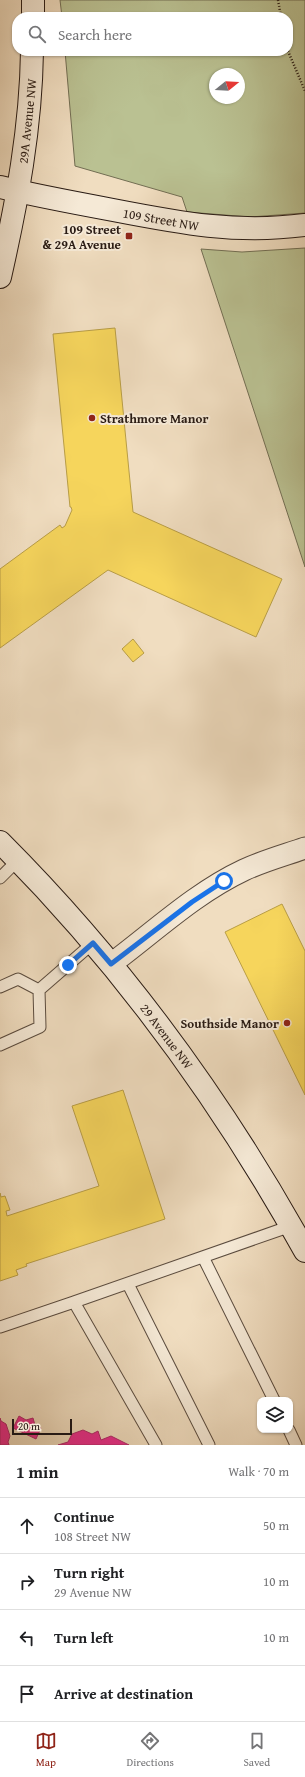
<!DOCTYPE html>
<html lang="en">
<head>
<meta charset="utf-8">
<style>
  body { margin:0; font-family:"Gentium Book Plus",serif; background:#f6f6f6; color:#202124 }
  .controls { position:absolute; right:12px; bottom:12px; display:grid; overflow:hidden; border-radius:8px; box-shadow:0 1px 3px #0004 }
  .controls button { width:36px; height:36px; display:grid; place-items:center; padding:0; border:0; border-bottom:1px solid #e0e0e0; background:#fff; color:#202124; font:20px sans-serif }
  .compass { position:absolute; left:209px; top:68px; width:36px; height:36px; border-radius:50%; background:#fff; box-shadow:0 1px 3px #0004; rotate:72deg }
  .scale { position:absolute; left:12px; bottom:10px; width:60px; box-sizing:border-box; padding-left:4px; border:2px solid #291b14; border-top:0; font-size:11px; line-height:14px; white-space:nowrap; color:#291b14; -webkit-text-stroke:3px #f5e9d6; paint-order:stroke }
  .stop { position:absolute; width:12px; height:12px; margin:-9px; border:3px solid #1a73e8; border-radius:50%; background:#fff }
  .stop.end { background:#1a73e8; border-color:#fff; box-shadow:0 1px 4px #0008 }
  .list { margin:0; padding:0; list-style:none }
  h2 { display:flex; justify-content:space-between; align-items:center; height:52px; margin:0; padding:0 16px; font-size:17px }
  h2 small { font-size:13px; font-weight:400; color:#757577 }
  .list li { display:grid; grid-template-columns:26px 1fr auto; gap:12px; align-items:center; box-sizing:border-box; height:56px; padding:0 16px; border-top:1px solid #e0e0e0 }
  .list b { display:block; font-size:15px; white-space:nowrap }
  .list p { margin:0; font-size:13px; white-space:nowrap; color:#757577 }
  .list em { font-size:13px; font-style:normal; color:#757577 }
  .icon { flex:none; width:22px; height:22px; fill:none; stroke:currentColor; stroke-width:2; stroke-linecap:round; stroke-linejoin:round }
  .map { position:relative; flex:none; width:305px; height:1445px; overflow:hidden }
  .search { position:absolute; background:#fff; box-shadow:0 1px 3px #0004; left:12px; right:12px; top:12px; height:44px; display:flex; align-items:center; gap:10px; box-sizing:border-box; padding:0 14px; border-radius:16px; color:#757577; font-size:15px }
  .sheet { height:276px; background:#fff }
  nav { display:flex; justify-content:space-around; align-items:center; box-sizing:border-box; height:56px; border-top:1px solid #e0e0e0; background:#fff; font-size:11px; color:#757577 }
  nav a { display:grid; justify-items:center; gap:2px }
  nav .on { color:#8f2418 }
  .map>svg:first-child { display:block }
  .green { fill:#bac192; stroke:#726e53; fill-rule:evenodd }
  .homes { fill:#f6d55c; stroke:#b89d46 }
  .health { fill:#e7298a; stroke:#ae2567 }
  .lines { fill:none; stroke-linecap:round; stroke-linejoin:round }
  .lane-casing { stroke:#5b4c3f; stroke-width:13 }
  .street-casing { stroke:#5b4c3f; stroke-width:23 }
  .secondary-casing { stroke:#291b14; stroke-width:24 }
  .path { stroke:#291b14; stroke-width:2.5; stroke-dasharray:1 2; stroke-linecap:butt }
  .lane { stroke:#f5e9d6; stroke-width:11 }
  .street { stroke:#f5e9d6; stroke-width:21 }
  .secondary { stroke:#f5e9d6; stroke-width:22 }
  .route { stroke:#1a73e8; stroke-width:5 }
  .poi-dot { fill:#8f2418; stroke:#f5e9d6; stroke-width:1.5 }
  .labels { text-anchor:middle; stroke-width:4; stroke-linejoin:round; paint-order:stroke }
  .street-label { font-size:13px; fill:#291b14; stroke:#f5e9d6 }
  .poi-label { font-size:13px; font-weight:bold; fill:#291b14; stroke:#f5e9d6; text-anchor:end }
</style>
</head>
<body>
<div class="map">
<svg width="305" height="1445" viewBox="0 0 305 1445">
  <rect width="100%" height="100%" fill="#f0ddc0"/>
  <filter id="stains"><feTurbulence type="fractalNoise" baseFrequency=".005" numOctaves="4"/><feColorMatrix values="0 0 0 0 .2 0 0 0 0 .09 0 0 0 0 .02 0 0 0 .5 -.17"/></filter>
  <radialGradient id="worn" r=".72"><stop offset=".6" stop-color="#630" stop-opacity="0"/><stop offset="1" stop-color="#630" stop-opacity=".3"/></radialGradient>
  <!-- green -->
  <path class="green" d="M60,0H305V213L250,217L187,212L182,197L75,166L65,51H288V17H62ZM215,74H239V98H215Z
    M305,248V567L201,249L242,252Z"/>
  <!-- homes -->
  <path class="homes" d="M115,328L133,512L282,579L256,637L108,570L0,648V569L60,525L62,528L65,526L72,510L71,507H70L53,334Z
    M133,639L144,653L133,662L122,649Z
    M282,904L305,951V1095L225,932Z
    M123,1090L165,1219L26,1264L27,1266L16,1270L18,1275L0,1281V1193L1,1197L5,1196L10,1210L6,1211L7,1216L99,1186L72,1106Z"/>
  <!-- health -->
  <path class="health" d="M19,1416L26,1420L33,1418L35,1425L41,1428L36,1439L13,1428Z
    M0,1418L1,1421L6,1424L10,1436L8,1442L9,1445H0Z
    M83,1430L92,1434L98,1431L101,1440L111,1436L129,1445H58L68,1442L72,1434Z"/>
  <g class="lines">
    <!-- lane casing -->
    <g class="lane-casing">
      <path id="lane" d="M0,878L18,860
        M0,987L18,979L39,990
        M39,990L93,943
        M0,1045L40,1027L39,990
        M203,1257L274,1400
        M128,1284L209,1445
        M0,1327L74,1302
        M289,1430L296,1445
        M156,1445L74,1302L291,1226"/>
    </g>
    <!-- street casing -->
    <g class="street-casing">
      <path id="street" d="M111,964C154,932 195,893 244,870C263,861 285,855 305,848"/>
    </g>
    <!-- secondary casing -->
    <g class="secondary-casing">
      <path id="secondary" d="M33,0V17
        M0,187C37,196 75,203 113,210C180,223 237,234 305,225
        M0,277C17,202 31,128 32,51
        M0,842C121,963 222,1101 305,1251"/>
    </g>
    <!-- path -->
    <path class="path" d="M278,0L281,17
      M288,51L305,91"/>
    <!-- lane -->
    <use href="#lane" class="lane"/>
    <!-- street -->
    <use href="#street" class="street"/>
    <!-- secondary -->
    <use href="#secondary" class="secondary"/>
  </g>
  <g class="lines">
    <!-- route -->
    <path class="route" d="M68,965L93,943L111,964L192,902L224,881"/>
  </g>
  <!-- markers -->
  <g class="poi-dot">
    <rect x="125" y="232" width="8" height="8" rx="2"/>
    <circle cx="92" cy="418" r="4"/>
    <circle cx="287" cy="1023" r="4"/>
  </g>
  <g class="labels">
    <!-- street labels -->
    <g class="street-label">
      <text transform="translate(27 121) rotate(-84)" y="5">29A Avenue NW</text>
      <text transform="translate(161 219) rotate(10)" y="5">109 Street NW</text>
      <text transform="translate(167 1036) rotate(53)" y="5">29 Avenue NW</text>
    </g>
    <!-- poi labels -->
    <g class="poi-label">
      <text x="121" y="234">109 Street<tspan x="121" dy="15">&amp; 29A Avenue</tspan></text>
      <text x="100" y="423" text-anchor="start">Strathmore Manor</text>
      <text x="279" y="1028">Southside Manor</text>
    </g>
  </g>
  <rect width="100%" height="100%" filter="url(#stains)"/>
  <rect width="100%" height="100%" fill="url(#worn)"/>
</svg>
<div class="controls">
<button><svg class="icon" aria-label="layers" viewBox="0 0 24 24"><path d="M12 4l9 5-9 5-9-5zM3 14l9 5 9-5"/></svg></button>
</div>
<svg class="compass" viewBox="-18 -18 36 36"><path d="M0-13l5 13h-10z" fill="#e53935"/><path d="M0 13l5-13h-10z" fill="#757577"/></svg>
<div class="scale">20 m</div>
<div class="stop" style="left:224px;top:881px"></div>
<div class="stop end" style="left:68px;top:965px"></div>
<div class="search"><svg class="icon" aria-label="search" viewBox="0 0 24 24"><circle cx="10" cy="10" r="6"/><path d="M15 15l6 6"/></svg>Search here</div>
</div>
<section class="sheet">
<h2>1 min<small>Walk · 70 m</small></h2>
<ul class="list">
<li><svg class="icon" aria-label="ahead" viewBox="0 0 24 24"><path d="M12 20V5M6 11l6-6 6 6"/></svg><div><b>Continue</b><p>108 Street NW</p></div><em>50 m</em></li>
<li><svg class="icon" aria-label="right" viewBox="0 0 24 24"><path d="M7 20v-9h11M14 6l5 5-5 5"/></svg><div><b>Turn right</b><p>29 Avenue NW</p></div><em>10 m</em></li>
<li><svg class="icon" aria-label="left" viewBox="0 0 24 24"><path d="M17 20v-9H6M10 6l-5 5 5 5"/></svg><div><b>Turn left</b></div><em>10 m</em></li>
<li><svg class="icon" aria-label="arrive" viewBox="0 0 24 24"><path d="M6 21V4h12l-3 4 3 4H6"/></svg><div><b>Arrive at destination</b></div></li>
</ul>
</section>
<nav>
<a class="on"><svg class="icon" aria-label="map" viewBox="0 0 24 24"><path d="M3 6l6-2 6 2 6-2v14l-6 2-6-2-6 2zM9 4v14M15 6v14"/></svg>Map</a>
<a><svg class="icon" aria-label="directions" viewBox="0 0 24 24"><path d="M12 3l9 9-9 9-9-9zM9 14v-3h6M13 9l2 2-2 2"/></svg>Directions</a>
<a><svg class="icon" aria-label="saved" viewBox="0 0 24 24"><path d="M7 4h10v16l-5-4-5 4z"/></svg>Saved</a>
</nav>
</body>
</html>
